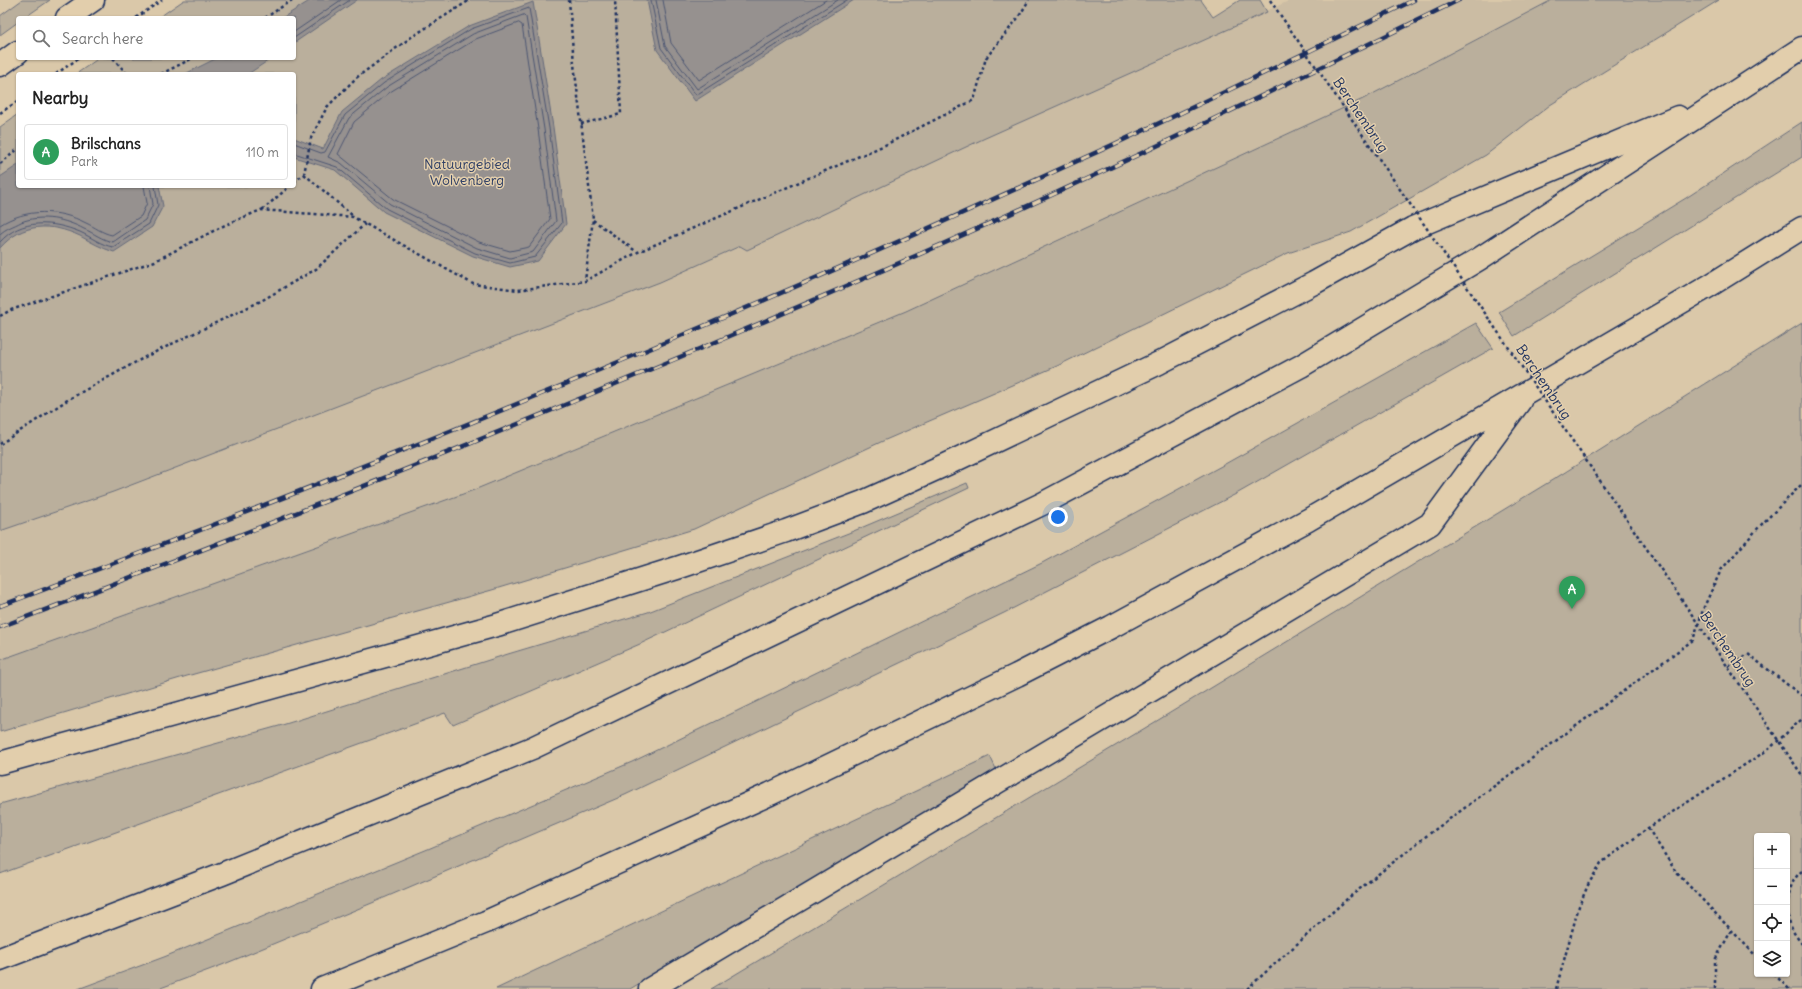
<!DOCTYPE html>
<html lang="en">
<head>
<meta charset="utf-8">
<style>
  body { margin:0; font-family:Delius,sans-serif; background:#f2f2f2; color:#222 }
  .controls { position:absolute; right:12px; bottom:12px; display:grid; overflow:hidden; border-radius:4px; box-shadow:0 1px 3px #0004 }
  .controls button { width:36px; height:36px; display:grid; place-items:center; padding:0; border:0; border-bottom:1px solid #e0e0e0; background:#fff; color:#222; font:20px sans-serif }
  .you { position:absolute; left:1058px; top:517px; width:14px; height:14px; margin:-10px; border:3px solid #fff; border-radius:50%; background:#1a73e8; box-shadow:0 0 0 6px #1a73e833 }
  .badge { display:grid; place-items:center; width:26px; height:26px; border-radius:50%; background:#ea580c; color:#fff; font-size:13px; font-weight:700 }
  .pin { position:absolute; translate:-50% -33px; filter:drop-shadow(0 1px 2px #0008) }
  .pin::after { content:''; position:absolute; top:21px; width:14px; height:12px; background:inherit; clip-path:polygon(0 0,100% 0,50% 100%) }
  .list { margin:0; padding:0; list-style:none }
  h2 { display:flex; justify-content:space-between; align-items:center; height:52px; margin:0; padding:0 16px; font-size:17px }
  h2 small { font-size:13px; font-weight:400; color:#767676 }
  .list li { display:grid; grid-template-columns:26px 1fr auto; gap:12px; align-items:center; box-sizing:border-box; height:56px; margin:0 8px 8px; padding:0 8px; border:1px solid #e0e0e0; border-radius:4px }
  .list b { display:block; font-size:15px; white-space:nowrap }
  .list p { margin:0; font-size:13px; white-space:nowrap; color:#767676 }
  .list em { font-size:13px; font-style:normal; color:#767676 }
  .icon { flex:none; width:22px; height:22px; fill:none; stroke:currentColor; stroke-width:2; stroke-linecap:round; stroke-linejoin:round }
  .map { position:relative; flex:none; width:1802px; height:989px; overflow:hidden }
  .search { position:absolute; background:#fff; box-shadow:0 1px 3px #0004; left:16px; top:16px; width:280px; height:44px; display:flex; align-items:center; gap:10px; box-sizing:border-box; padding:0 14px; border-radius:4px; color:#767676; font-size:15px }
  .panel { position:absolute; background:#fff; box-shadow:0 1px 3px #0004; left:16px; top:72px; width:280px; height:116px; border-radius:4px }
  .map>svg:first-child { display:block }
  .built { fill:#cbbca3 }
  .green { fill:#baaf9c; stroke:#6a6f7d; fill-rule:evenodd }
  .water { fill:#96918f; stroke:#656a7b }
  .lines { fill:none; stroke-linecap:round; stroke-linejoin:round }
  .shore { stroke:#4c5672; stroke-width:1 }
  .primary-casing { stroke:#1b2f5e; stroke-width:25 }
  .motorway-casing { stroke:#1b2f5e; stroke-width:25 }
  .path { stroke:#1b2f5e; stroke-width:2.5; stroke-dasharray:3 3; stroke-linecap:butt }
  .primary { stroke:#e2ceac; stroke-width:22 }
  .motorway { stroke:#e2ceac; stroke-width:22 }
  .rail-casing { stroke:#1b2f5e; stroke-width:4.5 }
  .rail { stroke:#e2ceac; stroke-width:3; stroke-dasharray:9; stroke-linecap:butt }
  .path-bridge { stroke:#1b2f5e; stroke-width:2.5; stroke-dasharray:3 3; stroke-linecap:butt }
  .labels { text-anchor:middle; stroke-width:3; stroke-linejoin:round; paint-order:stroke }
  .street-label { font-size:14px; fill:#1b2f5e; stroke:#e2ceac }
  .park-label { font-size:14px; fill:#2b3c64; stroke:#e2ceac }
</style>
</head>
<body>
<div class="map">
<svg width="1802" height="989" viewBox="0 0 1802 989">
  <rect width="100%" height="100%" fill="#dac8a9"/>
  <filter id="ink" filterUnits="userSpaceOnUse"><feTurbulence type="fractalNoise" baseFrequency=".025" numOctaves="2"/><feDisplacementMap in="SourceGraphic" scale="8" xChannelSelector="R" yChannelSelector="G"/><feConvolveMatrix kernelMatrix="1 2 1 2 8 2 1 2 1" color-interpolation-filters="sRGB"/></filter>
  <g filter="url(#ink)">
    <!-- built -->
    <path class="built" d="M1291,0H1552L1363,99L906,311L474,490L0,660V531L113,492L660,282Z"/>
    <!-- green -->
    <path class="green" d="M22,0H50L24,18H18V22L0,35V16Z
      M184,0H1201L1213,17L1240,0H1260L1267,12L983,139L747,250L740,246L660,282L113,492L0,531V127L18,114V186H294V74H76L99,58H294V18H158Z
      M1552,0H1719L1550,105L1486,155L1351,232L1288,253L1057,366L883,441L694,529L492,590L187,676L0,732V660L474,490L906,311L1363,99Z
      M1802,122V157L1514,336L1499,312L1686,198Z
      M1476,323L1493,348L1238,493L1004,613L625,795L372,903L222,965L158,989H78L164,957L428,849L632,762L1042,563L1225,464Z
      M1802,323V989H711L1160,719L1559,476ZM1757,836H1787V974H1757Z
      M967,483L969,488L640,644L453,725L445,713L0,874V804L279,726L508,654L648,612L856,530Z
      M990,756L996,769L630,989H496Z"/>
    <!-- water -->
    <path class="water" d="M311,0H357L294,43V18H282Z
      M647,0H854L695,101L657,50Z
      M533,2L553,127L566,224L538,261L510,267L473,256L384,212L335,170L294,157V138L323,149L342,112L381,80L469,26Z
      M217,58H272L248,74H185Z
      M18,165V186H159L163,206L152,227L114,252C101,248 91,242 80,236C50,222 22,223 0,248V177Z"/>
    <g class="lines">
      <!-- shore -->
      <path class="shore" d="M651,0L661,48L696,95L847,0
        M656,0L665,46L697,89L838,0
        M663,0L671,43L699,80L826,0
        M524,15L526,17L544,129L556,221L533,252L510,258L477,248L390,204L341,163L328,157L349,118L387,87L473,34Z
        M519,23L522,25L538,129L550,219L529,247L510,251L479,242L393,199L338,154L354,122L390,92L476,39Z
        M294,32L341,0
        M294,38L350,0
        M294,143L321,153L325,152L345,115L384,83L471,29L529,8L549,128L562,223L535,257L510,263L475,253L387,209L337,167L294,153
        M0,225C26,208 59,209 86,223C95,227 102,233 112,235L141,216L147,203L144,186
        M0,234C6,228 14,226 21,222C42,214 65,219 84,229C94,233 102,240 113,242L145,220L153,204L150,186
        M0,242C21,218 53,221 80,232C91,237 101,245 113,247L149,224L158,205L155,186"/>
      <!-- primary casing -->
      <g class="primary-casing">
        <path id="primary" d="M67,18L93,0
          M0,65L18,52"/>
      </g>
      <!-- motorway casing -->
      <g class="motorway-casing">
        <path id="motorway" d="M0,763L497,625L680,567L786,531L863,502L947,464L1159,363L1314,283L1413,228L1678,117
          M0,959L222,874L532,748L1042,504L1301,366L1479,259L1802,48
          M322,989L486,922L770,794L1017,675L1111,627L1308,520L1709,286L1802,228
          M650,989L1430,524L1520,401"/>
      </g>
      <!-- path -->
      <path class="path" d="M569,0L574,64L593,219L585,281
        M136,18L162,0
        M265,18L292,0
        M113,58L127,74
        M56,74L79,58
        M161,74L193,58
        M0,113L18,101
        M581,124L621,114L615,0
        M0,164L18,149
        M304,174L353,216
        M294,182L304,174L311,138L327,107L356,78L410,38L470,0
        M262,210L290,186
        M593,220L637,252
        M0,316L11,310L155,261L225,225L261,210L353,217L473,284L518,290L585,281L638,252L885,145L974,100L986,58L1018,18L1029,0
        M0,444L69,399L147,356L261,301L316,269L365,224
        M1728,667L1748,654L1802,696
        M1648,828L1676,872L1757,957
        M1802,871C1786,883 1784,914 1793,931C1795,935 1799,940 1802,944
        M1774,974L1789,989
        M1247,989L1347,899L1425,837L1693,640L1704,607L1721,570L1759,527L1802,484
        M1556,989L1579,906L1588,885L1601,863L1648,828L1769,749L1802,719
        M1715,989V960L1731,931"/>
      <!-- primary -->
      <use href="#primary" class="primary"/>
      <!-- motorway -->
      <use href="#motorway" class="motorway"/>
      <!-- rail casing -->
      <g class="rail-casing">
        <path id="rail" d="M0,606C367,469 730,321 1086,157C1196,107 1305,53 1414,0
          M0,627C334,501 665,368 990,223C1148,152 1303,76 1459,0"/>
      </g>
      <!-- rail -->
      <use href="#rail" class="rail"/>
      <!-- path-bridge -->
      <path class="path-bridge" d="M1270,0L1802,775"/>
    </g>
  </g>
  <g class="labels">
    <!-- street labels -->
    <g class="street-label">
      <text transform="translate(1361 115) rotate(56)" y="5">Berchembrug</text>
      <text transform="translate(1544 382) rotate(56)" y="5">Berchembrug</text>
      <text transform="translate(1728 649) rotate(56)" y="5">Berchembrug</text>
    </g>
    <!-- park labels -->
    <g class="park-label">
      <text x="467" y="169">Natuurgebied<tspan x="467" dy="16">Wolvenberg</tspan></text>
    </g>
  </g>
</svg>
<div class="controls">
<button>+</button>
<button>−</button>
<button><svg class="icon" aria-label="locate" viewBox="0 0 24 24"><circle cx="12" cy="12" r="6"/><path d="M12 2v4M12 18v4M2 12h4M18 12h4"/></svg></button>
<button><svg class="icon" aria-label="layers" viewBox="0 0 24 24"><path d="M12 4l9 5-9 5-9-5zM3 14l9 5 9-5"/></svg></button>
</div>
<div class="you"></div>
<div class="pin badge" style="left:1572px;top:609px;background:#2e9e5b">A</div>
<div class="search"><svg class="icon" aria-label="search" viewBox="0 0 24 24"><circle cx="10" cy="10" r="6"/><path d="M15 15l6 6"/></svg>Search here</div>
<section class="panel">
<h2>Nearby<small></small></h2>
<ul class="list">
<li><span class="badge" style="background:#2e9e5b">A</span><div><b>Brilschans</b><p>Park</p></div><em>110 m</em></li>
</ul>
</section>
</div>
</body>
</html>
